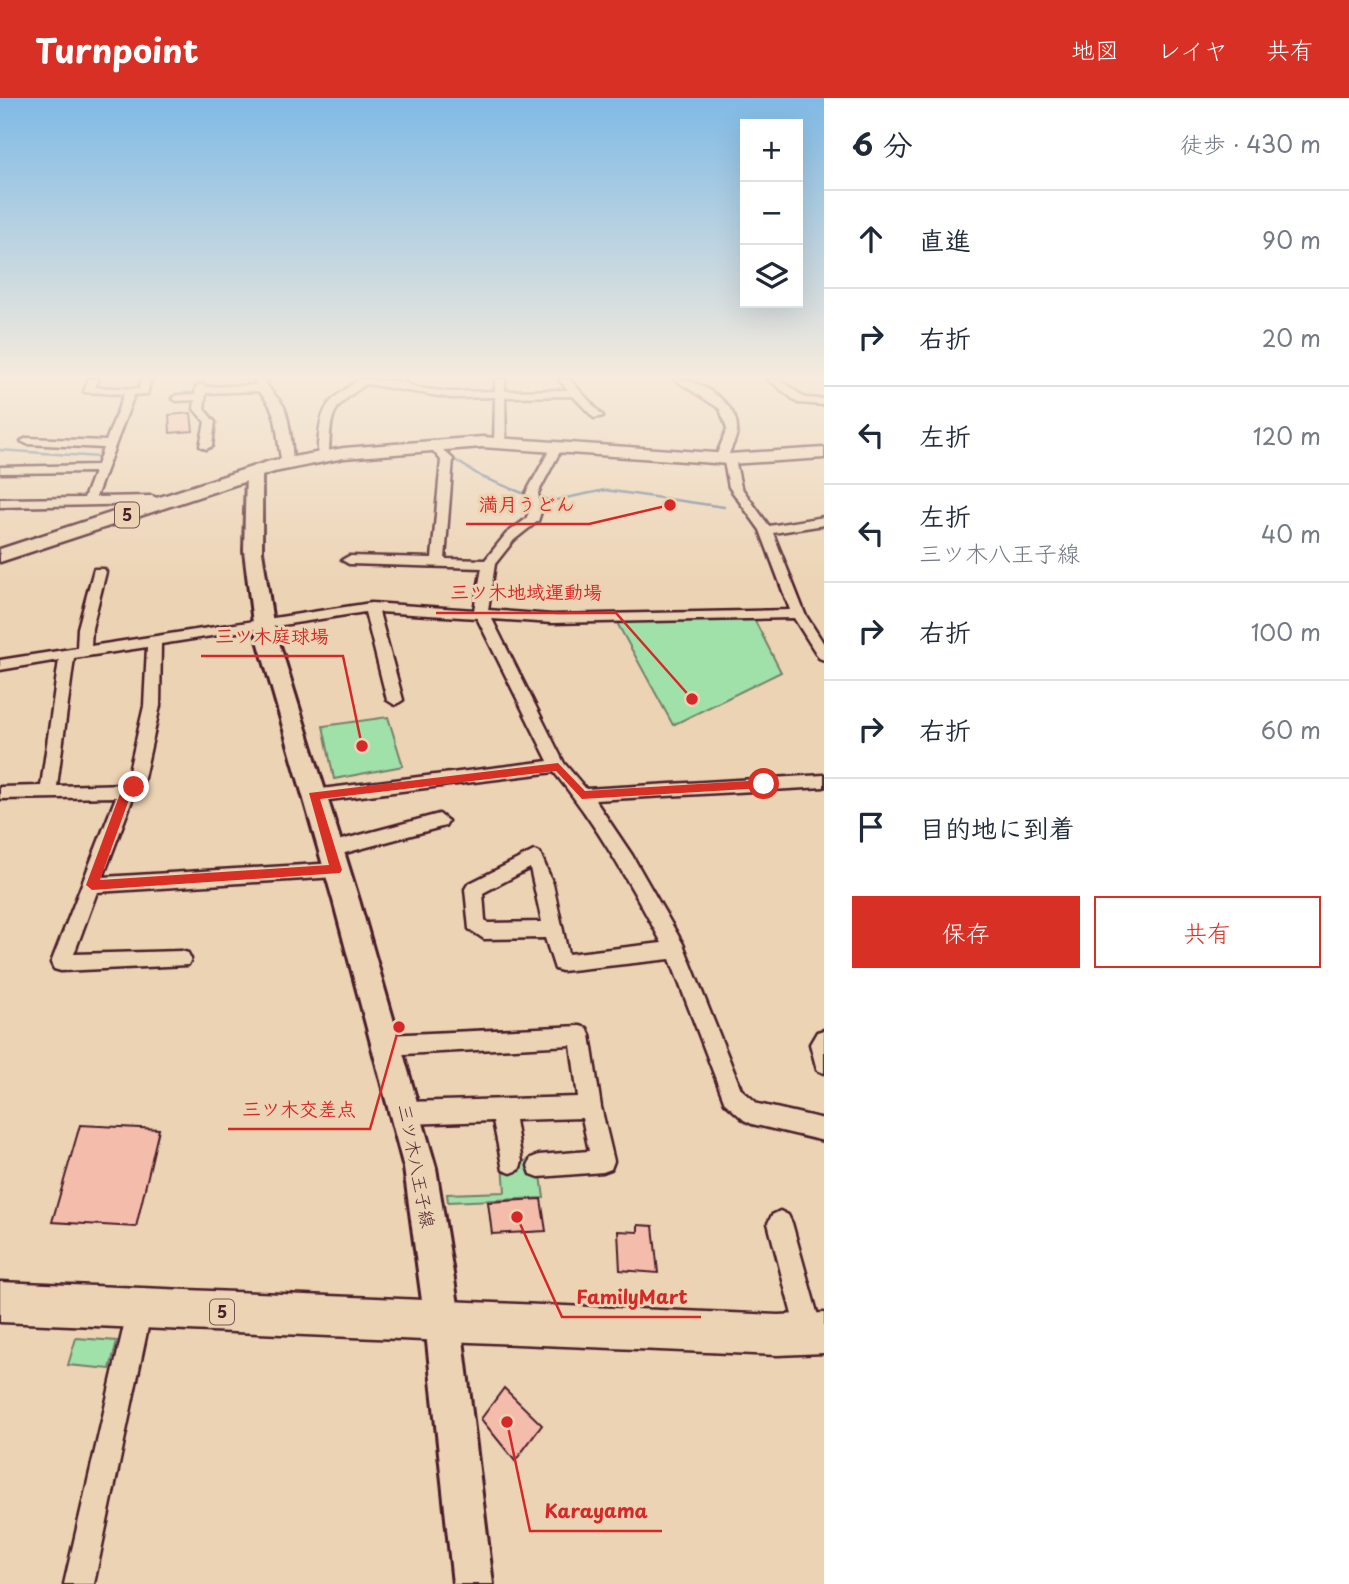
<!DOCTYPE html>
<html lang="ja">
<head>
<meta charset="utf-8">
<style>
  body { margin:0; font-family:"Playpen Sans","Klee One",sans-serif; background:#f6f6f7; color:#1f2937 }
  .controls { position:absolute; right:21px; top:21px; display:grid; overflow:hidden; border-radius:0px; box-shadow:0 7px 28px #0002 }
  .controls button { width:63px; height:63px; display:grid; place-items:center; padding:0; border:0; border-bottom:2px solid #e0e1e3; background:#fff; color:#1f2937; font:35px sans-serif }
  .stop { position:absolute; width:21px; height:21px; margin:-16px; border:5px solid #d93025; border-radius:50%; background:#fff }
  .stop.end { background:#d93025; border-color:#fff; box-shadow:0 2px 7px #0008 }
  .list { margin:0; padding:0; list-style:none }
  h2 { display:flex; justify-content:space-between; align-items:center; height:91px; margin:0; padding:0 28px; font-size:30px }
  h2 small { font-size:23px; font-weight:400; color:#747a83 }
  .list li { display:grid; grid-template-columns:46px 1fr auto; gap:21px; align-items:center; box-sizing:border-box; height:98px; padding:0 28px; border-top:2px solid #e0e1e3 }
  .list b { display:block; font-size:26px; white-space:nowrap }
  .list p { margin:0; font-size:23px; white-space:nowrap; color:#747a83 }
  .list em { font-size:23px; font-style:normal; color:#747a83 }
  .actions { display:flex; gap:14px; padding:21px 28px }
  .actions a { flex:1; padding:16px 0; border:2px solid #d93025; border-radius:0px; text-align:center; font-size:24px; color:#d93025 }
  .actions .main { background:#d93025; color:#fff }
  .icon { flex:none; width:38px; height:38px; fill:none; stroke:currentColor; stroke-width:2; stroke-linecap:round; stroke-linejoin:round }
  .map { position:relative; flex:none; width:824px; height:1486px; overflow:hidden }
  header { display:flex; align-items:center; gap:42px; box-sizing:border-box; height:98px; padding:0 35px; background:#d93025; color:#fff }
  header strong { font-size:33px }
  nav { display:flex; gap:38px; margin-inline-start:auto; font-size:24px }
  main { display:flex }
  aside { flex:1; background:#fff }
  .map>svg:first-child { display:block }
  .green { fill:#a0e0a9; stroke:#75806a; stroke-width:2 }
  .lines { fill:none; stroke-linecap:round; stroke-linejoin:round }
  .stream { stroke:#6b8199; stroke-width:2.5 }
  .building { fill:#f4bcab; stroke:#4a1f2b; stroke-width:2 }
  .minor-casing { stroke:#4a1f2b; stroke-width:5 }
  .secondary-casing { stroke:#4a1f2b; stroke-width:6 }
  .primary-casing { stroke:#4a1f2b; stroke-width:5 }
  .minor { fill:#ecd3b4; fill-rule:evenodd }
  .secondary { fill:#ecd3b4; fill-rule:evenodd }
  .primary { fill:#ecd3b4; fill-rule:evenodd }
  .route { fill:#d93025 }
  .labels { text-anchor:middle; stroke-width:6; stroke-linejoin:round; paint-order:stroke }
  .shield { fill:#ecd3b4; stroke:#7b5554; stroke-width:2 }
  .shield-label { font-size:16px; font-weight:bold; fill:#4a1f2b }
  .street-label { font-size:18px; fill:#4a1f2b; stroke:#ecd3b4 }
  .leader { fill:none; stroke:#d62828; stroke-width:2.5 }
  .callout-dot { fill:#d62828; stroke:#ecd3b4; stroke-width:2.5 }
  .callout-label { font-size:19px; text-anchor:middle; font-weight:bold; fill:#d62828; stroke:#ecd3b4; stroke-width:6; stroke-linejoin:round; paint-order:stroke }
</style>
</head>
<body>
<header>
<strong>Turnpoint</strong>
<nav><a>地図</a><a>レイヤ</a><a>共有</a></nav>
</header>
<main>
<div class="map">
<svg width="824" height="1486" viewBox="0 0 824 1486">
  <rect width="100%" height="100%" fill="#ecd3b4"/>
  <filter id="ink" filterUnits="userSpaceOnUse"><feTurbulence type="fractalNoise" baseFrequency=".0143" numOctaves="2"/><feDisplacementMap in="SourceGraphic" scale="14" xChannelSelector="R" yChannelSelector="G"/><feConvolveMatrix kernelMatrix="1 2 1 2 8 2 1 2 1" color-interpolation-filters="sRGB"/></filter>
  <g filter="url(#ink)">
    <!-- green -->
    <path class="green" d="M754,521L781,574L673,627L616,523Z
      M388,619L403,668L334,681L323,628Z
      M539,1062L544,1100L448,1104L447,1096L505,1094L503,1064Z
      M76,1240L117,1243L110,1271L68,1267Z"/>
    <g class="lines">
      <!-- stream -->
      <path class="stream" d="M0,352L99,359
        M452,360L482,379L530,398
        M539,401L556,402L605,392L724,409"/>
    </g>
    <!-- building -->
    <path class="building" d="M191,315L193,333L170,335L169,317Z
      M80,1027L159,1031L136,1129L52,1124Z
      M541,1101L546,1133L492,1136L488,1104Z
      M638,1127L653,1128L658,1175L620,1172L618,1133L638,1134Z
      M504,1290L542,1327L515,1363L481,1321Z"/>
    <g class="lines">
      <!-- minor casing -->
      <g class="minor-casing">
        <path id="minor" d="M89,281H99L95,289L139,291L141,281H151L147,296L134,297L96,399L152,398L165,403V409L150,406L0,409V401L84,400L94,374L0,375V369L97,367L103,350L27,346L21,343L27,340L106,343L124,296L84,294Z
          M255,281H265C267,293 278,298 284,309C289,320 294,356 292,366L282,364C275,337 281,313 258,293L206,295L204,311L215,324L212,348L206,351L200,348L205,324L194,311L195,302L177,303L172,300L177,297L195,296L196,289L201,286L206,289L256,287Z
          M359,281L403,284L416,290L451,294L495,293V281H505V293L568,292L558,281H569L603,318L594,320L573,298L505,299L506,344L500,347L494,344L495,299L451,300L366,286C330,311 331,314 329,357L319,359C317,352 318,345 319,337C322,303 335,300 359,281Z
          M674,281C697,280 739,305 737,332C737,340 731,350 728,358L735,361L741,389L769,428L824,419V427L773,435L805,516L824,546V562L819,560L794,520L552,525L492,521L564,665L586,691L824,677V689L595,702L632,757L683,846L741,991L758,1006L824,1021V1043L752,1026L744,1022L725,1005L670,861L562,873L555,871L545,840L484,841L469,831L465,791L468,786L534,753L540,755L553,786L568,856L662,845C630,786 597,727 554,674L313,704L307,702L305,698L313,692L548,663L477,520L379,514L403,602L395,607L387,602L365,514L161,546L160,608L142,689L134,697L103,779L336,765L342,767L345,772L342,777L336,779L97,794L74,856L181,853L188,855L191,861L188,867L61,873L54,871L51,865L116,699L0,701V689L41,688L59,562L0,572V562L77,550L78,530L94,471H104L106,474L92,530L91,548L371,505L474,512L482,470L349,466L342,462L349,458L432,460L441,362L427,346L433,343L453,361L445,461L485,462L506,436L526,421L529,414L526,395L553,346L557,345L563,348L538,395L541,414L538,423L514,442L495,466L488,512L552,517L790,512L760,432L729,389L724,364L715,361L727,331L720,311ZM147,549L144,608L126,686L57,688L74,560ZM530,770L542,824L488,825L485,822L483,795Z
          M768,281H779L805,300L824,301V307L798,305Z
          M439,716L448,723L445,728L330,759L324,757L321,752L324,747L330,745Z
          M580,928L587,930L590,937L601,1009L614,1063L611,1071L603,1074L539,1079L531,1076L528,1068L531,1060L539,1057L589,1053L582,1020L515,1022L522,1064L519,1072L511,1075L503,1072L493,1023L407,1026L399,1022L396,1015L399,1008L407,1004L578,999L571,947L386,957L379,954L376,947L379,940L386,937Z
          M824,932V975L817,972L810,946L817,934Z
          M780,1113L788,1117L792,1125L823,1236L819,1245L810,1249L801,1245L797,1236L768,1125L772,1117Z
          M140,1198L149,1201L152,1210L94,1486H64L128,1210L131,1201Z"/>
      </g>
      <!-- secondary casing -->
      <g class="secondary-casing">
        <path id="secondary" d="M254,370L262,375V453L273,525L359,802L436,1070L461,1225L493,1486H453L425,1225L404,1070L333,802L253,525L244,453L246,375Z"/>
      </g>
      <!-- primary casing -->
      <g class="primary-casing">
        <path id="primary" d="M482,339L729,356L824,350V360L729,366L482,349L344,360L274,374L0,464V451L270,363L344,350Z
          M0,1184L778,1217L824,1215V1255L778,1257L0,1224Z"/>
      </g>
      <!-- minor -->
      <use href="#minor" class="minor"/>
      <!-- secondary -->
      <use href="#secondary" class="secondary"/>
      <!-- primary -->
      <use href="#primary" class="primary"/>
    </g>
  </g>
  <!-- sky -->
  <linearGradient id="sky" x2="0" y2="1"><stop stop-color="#7fbae6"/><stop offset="0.57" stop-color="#f6ebdd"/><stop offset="1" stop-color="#f6ebdd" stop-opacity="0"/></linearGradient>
  <rect width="824" height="489" fill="url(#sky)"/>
  <!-- route -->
  <path class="route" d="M558,665L585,693L764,682L769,686L764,690L582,701L556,673L320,701L342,772L340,775L92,792L86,787L121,693L134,685L140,689L131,696L100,782L329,767L309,695Z"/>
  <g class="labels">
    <!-- shield labels -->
    <g class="shield">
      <rect x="115" y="404.5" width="24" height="25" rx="5"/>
      <rect x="210" y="1201.5" width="24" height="25" rx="5"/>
    </g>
    <g class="shield-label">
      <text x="127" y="423">5</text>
      <text x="222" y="1220">5</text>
    </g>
    <!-- street labels -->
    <g class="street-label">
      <text transform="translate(416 1068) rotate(79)" y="6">三ツ木八王子線</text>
    </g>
  </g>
  <!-- callouts -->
  <path class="leader" d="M670 407L589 426H466M692 601L616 515H436M362 648L343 558H201M399 929L370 1031H228M517 1119L562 1219H701M507 1324L530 1433H662"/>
  <g class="callout-dot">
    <circle cx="670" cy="407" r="7"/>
    <circle cx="692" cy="601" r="7"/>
    <circle cx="362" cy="648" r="7"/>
    <circle cx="399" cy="929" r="7"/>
    <circle cx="517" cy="1119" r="7"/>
    <circle cx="507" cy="1324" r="7"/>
  </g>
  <g class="callout-label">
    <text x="527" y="413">満月うどん</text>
    <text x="526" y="501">三ツ木地域運動場</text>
    <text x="272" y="545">三ツ木庭球場</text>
    <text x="299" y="1018">三ツ木交差点</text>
    <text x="632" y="1206">FamilyMart</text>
    <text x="596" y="1420">Karayama</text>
  </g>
</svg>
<div class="controls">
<button>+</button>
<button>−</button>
<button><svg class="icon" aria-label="layers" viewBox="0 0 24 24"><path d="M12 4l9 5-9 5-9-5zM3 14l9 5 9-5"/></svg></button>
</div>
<div class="stop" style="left:764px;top:686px"></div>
<div class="stop end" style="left:134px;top:689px"></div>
</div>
<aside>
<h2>6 分<small>徒歩 · 430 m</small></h2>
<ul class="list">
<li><svg class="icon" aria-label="ahead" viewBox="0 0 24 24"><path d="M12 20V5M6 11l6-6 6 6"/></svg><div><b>直進</b></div><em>90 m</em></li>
<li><svg class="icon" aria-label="right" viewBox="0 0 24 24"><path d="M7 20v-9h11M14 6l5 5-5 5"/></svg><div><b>右折</b></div><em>20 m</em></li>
<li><svg class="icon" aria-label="left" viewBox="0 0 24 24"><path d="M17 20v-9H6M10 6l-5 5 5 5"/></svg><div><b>左折</b></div><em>120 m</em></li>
<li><svg class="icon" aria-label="left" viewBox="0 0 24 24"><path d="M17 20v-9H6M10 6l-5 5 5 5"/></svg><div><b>左折</b><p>三ツ木八王子線</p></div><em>40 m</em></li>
<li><svg class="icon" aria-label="right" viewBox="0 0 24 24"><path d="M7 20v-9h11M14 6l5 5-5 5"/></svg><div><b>右折</b></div><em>100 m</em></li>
<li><svg class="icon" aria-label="right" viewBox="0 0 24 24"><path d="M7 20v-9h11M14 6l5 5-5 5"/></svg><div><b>右折</b></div><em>60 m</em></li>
<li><svg class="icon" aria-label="arrive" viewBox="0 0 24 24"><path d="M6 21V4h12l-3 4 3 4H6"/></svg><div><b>目的地に到着</b></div></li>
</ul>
<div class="actions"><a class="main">保存</a><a>共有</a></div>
</aside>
</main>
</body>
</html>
